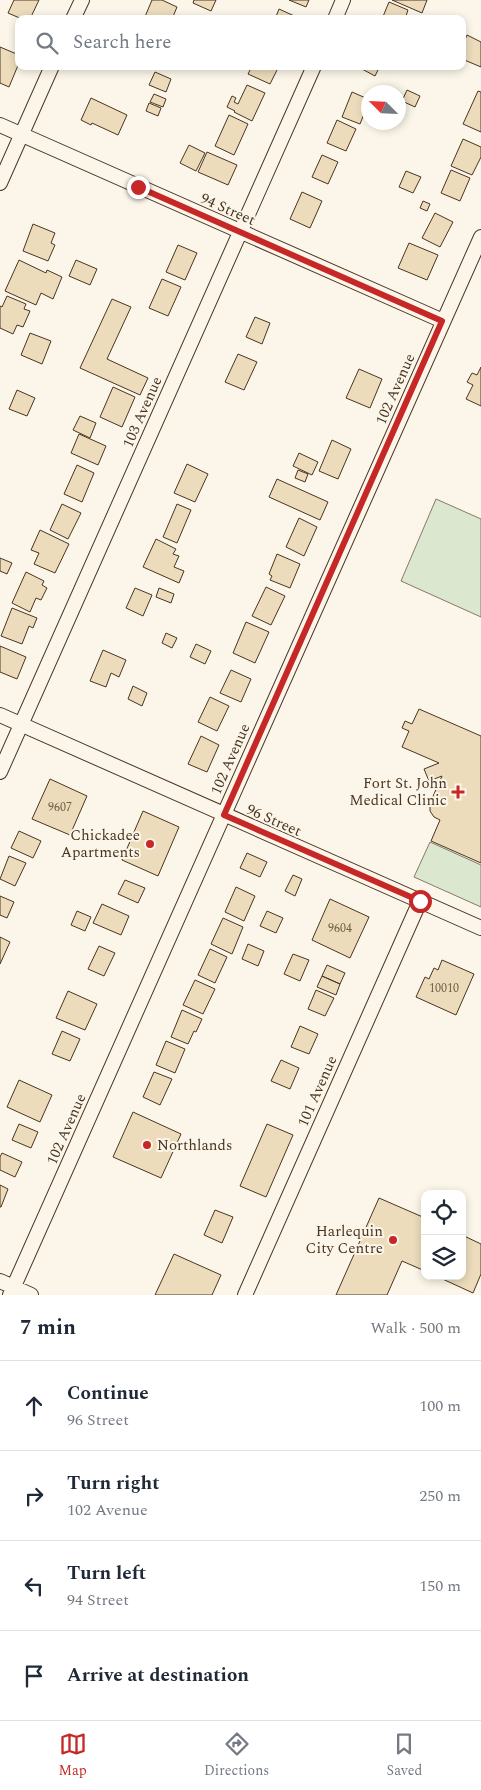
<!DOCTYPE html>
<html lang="en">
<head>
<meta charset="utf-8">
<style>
  body { margin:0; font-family:Spectral,serif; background:#f6f6f7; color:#1f2937 }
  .controls { position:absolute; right:15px; bottom:15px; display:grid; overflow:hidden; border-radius:10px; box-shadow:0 2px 8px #0003 }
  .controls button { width:45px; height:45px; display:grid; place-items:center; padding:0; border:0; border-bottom:1px solid #e0e1e3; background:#fff; color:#1f2937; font:25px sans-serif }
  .compass { position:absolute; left:361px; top:85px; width:45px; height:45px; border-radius:50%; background:#fff; box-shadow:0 2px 8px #0003; rotate:294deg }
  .stop { position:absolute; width:15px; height:15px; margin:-11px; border:4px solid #c62828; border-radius:50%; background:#fff }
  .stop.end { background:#c62828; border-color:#fff; box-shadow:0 1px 5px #0008 }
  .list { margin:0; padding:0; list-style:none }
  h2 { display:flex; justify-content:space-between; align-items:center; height:65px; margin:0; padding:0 20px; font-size:21px }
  h2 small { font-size:16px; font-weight:400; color:#747a83 }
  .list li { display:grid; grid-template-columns:32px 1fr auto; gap:15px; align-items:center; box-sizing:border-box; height:90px; padding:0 20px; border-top:1px solid #e0e1e3 }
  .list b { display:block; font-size:19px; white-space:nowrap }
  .list p { margin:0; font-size:16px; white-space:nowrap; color:#747a83 }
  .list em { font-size:16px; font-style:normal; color:#747a83 }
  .icon { flex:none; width:28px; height:28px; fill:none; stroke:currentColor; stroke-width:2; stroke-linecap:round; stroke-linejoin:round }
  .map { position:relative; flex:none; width:481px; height:1295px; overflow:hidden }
  .search { position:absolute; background:#fff; box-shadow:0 2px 8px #0003; left:15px; right:15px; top:15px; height:55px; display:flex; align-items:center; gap:12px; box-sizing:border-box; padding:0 18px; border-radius:10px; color:#747a83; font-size:19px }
  .sheet { height:425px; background:#fff }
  nav { display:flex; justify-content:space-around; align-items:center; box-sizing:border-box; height:70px; border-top:1px solid #e0e1e3; background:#fff; font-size:14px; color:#747a83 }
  nav a { display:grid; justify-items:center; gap:2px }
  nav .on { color:#c62828 }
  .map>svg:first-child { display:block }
  .green { fill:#dce7d0; stroke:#887966 }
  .building { fill:#ecdcbc; stroke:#4a3520 }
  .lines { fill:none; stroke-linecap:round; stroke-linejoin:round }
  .street-casing { stroke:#4a3520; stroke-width:16 }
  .street { stroke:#fbf6e9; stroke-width:14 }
  .route { stroke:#c62828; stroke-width:6 }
  .poi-dot { fill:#c62828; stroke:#fbf6e9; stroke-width:2 }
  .labels { text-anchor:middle; stroke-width:4; stroke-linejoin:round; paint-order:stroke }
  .number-label { font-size:12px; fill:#725f47 }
  .street-label { font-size:15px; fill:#4a3520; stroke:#fbf6e9 }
  .poi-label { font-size:15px; fill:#4a3520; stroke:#fbf6e9; text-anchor:end }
</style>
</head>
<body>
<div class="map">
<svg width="481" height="1295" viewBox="0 0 481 1295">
  <rect width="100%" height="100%" fill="#fbf6e9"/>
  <!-- green -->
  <path class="green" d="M436,499L481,519V617L401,581Z
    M430,842L481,865V907L414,877Z"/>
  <!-- building -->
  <path class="building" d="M14,0H39L30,19H22L8,13Z
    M152,0H162L177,7L172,19H144Z
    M194,0H216L211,11L193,3Z
    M289,0H309L306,7Z
    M392,0H427L422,13Z
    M389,2L408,10L405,19H382Z
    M279,9L301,19H275Z
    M467,35L481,42V67L462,59V46Z
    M0,47L19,55V63L9,87L0,83Z
    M252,66H279L270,84L248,74Z
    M363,66H380L375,76L362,69Z
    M155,72L171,79L166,92L149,85Z
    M247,85L265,93L252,121L234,112L235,111L227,107L232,96L236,98L234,102L238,104Z
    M407,90L420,96L415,107L402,101Z
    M478,91L481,92V132L463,124Z
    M352,92L368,99V104L360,124L342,117Z
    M154,94L166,99L163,107L150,102Z
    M91,98L127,115L118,135L92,123L91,125L81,120Z
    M149,103L161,108L158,116L146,111Z
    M229,115L248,124L234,155L215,146Z
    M337,120L356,129L346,151L327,143Z
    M463,139L481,147V157L472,175L451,166Z
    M189,145L205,153L196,171L180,163Z
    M207,152L237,165L228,185L198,172Z
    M322,155L338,162L328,184L312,177Z
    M451,170L470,178L460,201L441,193Z
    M406,171L421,177L413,193L399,187Z
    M302,192L322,201L310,228L290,219Z
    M423,201L430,204L427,211L420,208Z
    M435,213L453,222L440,247L422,238Z
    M33,224L55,233L51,243L55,245L48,261L23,251Z
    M409,243L438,255L427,280L398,268Z
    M178,245L197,253L185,280L166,272Z
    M19,260L46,273L47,270L62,277L53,299L41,293L36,305L5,291Z
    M76,260L97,269L90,285L69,276Z
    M162,279L181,287L168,316L149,308Z
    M7,296L26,304L24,309L30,311L23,327L17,325L13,334L0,328V306L2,307Z
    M112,299L131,307L107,359L148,378L140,395L80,368Z
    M255,317L270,323L262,344L246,337Z
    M30,333L51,341L42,364L21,355Z
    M238,354L257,362L244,390L225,382Z
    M481,367V406L466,399L473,385L467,382L472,373L477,375Z
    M359,369L382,379L370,408L346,398Z
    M113,387L135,397L122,427L100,417Z
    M17,390L35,398L27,416L9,409Z
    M80,416L96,423L90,438L73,430Z
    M79,434L106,446L98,465L71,453Z
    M332,440L351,449L338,479L319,471Z
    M299,453L318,462L312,475L293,466Z
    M187,464L208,474L195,502L174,493Z
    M77,465L94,473L82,502L64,494Z
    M298,470L308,474L305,482L295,478Z
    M277,479L328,502L320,520L269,497Z
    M62,504L81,513L68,539L50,530Z
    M177,504L191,510L177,543L163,537Z
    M299,518L317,527L304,556L286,547Z
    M40,530L69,544L55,573L34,564L39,553L31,550Z
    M156,539L176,549L173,554L179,556L174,567L184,571L179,583L143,567Z
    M277,554L300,564L290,588L270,580L272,576L269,574Z
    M0,558L12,563L7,574L0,571Z
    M26,572L44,581L42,585L47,588L41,600L36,598L30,612L12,603Z
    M266,587L285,596L271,625L252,616Z
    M135,588L152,595L143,616L126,608Z
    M159,588L174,594L171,603L156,597Z
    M12,608L37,618L33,628L29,626L22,644L1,636Z
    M246,622L269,632L255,663L233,653Z
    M166,633L177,638L172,648L162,643Z
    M196,644L211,651L205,664L190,657Z
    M0,646L26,657L17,679L0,672Z
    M103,650L126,660L119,677L111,673L106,687L90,681Z
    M231,670L251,679L241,702L220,693Z
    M133,686L147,693L142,706L128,699Z
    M210,697L229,706L217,731L198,722Z
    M419,709L481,736V863L431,841L440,820L434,817L430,811V803L442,776L429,781L424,769L439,763L402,747L409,731L402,728L405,721L412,724Z
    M201,736L219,745L207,772L188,764Z
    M50,779L87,796L70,835L32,819Z
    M143,811L179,827L158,876L122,860Z
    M19,831L41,841L33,858L11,848Z
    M247,853L267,862L260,877L240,868Z
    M9,856L26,863L15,886L0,879Z
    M293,875L302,879L295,896L285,891Z
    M125,880L145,888L138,903L118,894Z
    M236,887L255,896L244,921L225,912Z
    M0,896L14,902L7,918L0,915Z
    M330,899L369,917L350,958L312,940Z
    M102,904L129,916L121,935L93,923Z
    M77,911L91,917L85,931L71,925Z
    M267,911L283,918L276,933L260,926Z
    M223,918L243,927L232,954L211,944Z
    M0,937L10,942L0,964Z
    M248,944L264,951L258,966L242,959Z
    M99,946L115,953L104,976L88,969Z
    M210,949L227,957L215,983L198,975Z
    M293,954L309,960L300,981L284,974Z
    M442,960L474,974L456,1015L416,997L425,977L429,979L434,968L438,970Z
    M327,965L345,973L340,984L322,976Z
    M322,976L340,984L336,995L317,987Z
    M195,980L215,989L203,1014L183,1005Z
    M316,990L334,998L325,1016L308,1009Z
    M68,991L97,1004L85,1030L56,1018Z
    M182,1010L202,1019L196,1032L194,1031L188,1044L171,1037Z
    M300,1026L318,1034L309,1054L291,1047Z
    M62,1031L80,1039L70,1061L52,1054Z
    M166,1041L185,1049L175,1073L156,1065Z
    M281,1060L299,1068L290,1089L271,1081Z
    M154,1072L172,1079L160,1105L143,1097Z
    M19,1080L52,1095L40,1122L7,1107Z
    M133,1112L181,1134L161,1178L113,1157Z
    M19,1124L38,1132L31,1148L12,1140Z
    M267,1124L293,1135L266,1197L240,1186Z
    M2,1153L22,1162L15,1177L0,1170V1157Z
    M0,1185L8,1189L1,1207H0Z
    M379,1198L425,1218V1271L402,1261L387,1295H336Z
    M215,1210L233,1217L222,1243L204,1235Z
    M462,1235L481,1244V1274L473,1293L436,1276H462Z
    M174,1254L221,1275L212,1295H155Z"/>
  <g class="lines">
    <!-- street casing -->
    <g class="street-casing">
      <path id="street" d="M73,19L82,0
        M335,19L343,0
        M0,125L443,321
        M0,183L52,66
        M0,715L481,928
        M0,772L314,66
        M0,1281L31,1295
        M10,1295L481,237
        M245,1295L420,901"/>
    </g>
    <!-- street -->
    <use href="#street" class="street"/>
  </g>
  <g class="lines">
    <!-- route -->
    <path class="route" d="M138,187L442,321L224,815L420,901"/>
  </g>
  <!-- markers -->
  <g class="poi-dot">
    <path d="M455.5 784.5h5v5h5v5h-5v5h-5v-5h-5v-5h5z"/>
    <circle cx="150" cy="844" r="5"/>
    <circle cx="147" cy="1145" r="5"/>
    <circle cx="393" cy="1240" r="5"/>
  </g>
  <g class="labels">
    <!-- number labels -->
    <g class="number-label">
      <text x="60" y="811">9607</text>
      <text x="340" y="932">9604</text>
      <text x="444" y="992">10010</text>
    </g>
    <!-- street labels -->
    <g class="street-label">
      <text transform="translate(228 209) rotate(24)" y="5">94 Street</text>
      <text transform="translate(395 389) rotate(-66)" y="5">102 Avenue</text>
      <text transform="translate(142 412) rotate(-66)" y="5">103 Avenue</text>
      <text transform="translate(230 759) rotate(-66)" y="5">102 Avenue</text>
      <text transform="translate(274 820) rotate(24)" y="5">96 Street</text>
      <text transform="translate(317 1091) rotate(-66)" y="5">101 Avenue</text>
      <text transform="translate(66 1129) rotate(-66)" y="5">102 Avenue</text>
    </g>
    <!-- poi labels -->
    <g class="poi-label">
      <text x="447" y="788">Fort St. John<tspan x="447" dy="17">Medical Clinic</tspan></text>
      <text x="140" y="840">Chickadee<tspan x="140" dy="17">Apartments</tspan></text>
      <text x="157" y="1150" text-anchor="start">Northlands</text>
      <text x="383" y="1236">Harlequin<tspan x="383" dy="17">City Centre</tspan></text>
    </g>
  </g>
</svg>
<div class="controls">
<button><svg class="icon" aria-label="locate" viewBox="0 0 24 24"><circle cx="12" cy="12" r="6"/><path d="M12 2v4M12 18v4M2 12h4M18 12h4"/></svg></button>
<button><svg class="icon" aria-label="layers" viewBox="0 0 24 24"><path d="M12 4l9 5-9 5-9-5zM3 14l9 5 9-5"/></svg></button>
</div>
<svg class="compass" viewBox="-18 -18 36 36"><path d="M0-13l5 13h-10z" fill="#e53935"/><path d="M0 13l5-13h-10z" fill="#747a83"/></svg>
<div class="stop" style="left:420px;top:901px"></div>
<div class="stop end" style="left:138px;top:187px"></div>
<div class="search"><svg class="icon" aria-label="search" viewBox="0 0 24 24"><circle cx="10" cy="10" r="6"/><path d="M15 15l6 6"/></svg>Search here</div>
</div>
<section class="sheet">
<h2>7 min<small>Walk · 500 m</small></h2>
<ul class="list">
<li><svg class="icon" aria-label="ahead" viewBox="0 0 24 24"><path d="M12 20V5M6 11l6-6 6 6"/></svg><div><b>Continue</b><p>96 Street</p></div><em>100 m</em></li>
<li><svg class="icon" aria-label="right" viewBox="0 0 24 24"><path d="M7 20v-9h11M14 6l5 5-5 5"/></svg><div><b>Turn right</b><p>102 Avenue</p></div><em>250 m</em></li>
<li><svg class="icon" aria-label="left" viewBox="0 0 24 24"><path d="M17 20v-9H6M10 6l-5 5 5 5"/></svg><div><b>Turn left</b><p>94 Street</p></div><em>150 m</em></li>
<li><svg class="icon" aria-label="arrive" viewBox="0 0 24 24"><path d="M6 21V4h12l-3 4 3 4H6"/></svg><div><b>Arrive at destination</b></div></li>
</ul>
</section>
<nav>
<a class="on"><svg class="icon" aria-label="map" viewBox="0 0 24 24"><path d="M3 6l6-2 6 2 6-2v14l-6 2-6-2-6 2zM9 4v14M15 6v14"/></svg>Map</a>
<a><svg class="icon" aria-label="directions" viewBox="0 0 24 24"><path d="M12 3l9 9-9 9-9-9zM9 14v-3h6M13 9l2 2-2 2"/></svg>Directions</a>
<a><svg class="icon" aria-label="saved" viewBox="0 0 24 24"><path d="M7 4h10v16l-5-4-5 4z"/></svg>Saved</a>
</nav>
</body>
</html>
